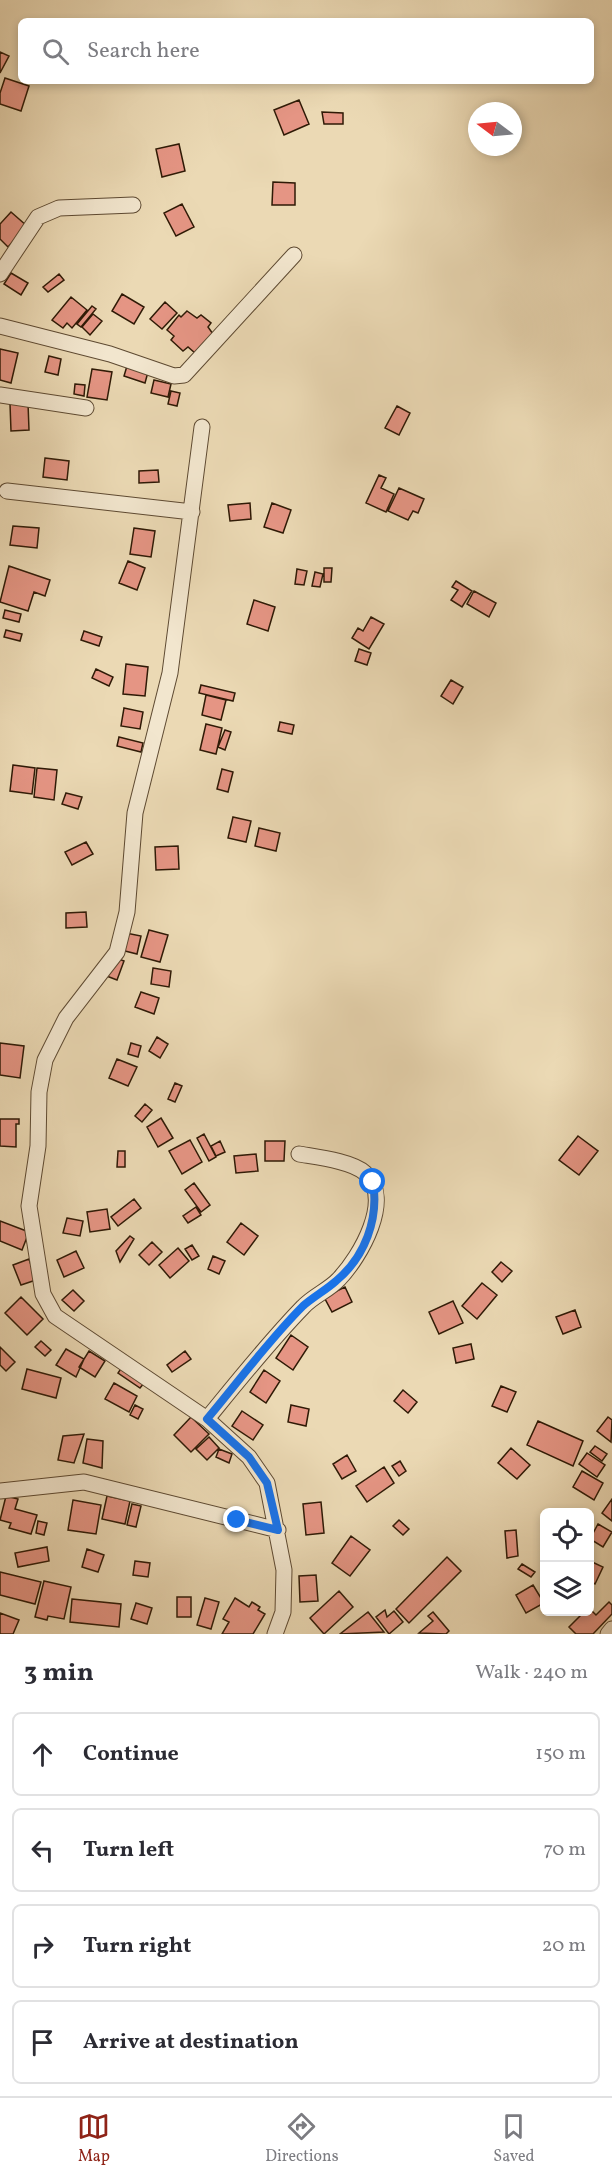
<!DOCTYPE html>
<html lang="en">
<head>
<meta charset="utf-8">
<style>
  body { margin:0; font-family:Vollkorn,serif; background:#f7f7f7; color:#2b2b33 }
  .controls { position:absolute; right:18px; bottom:18px; display:grid; overflow:hidden; border-radius:9px; box-shadow:0 3px 9px #0003 }
  .controls button { width:54px; height:54px; display:grid; place-items:center; padding:0; border:0; border-bottom:2px solid #e1e1e2; background:#fff; color:#2b2b33; font:30px sans-serif }
  .compass { position:absolute; left:468px; top:102px; width:54px; height:54px; border-radius:50%; background:#fff; box-shadow:0 3px 9px #0003; rotate:286deg }
  .stop { position:absolute; width:18px; height:18px; margin:-14px; border:4px solid #1a73e8; border-radius:50%; background:#fff }
  .stop.end { background:#1a73e8; border-color:#fff; box-shadow:0 2px 6px #0008 }
  .list { margin:0; padding:0; list-style:none }
  h2 { display:flex; justify-content:space-between; align-items:center; height:78px; margin:0; padding:0 24px; font-size:26px }
  h2 small { font-size:20px; font-weight:400; color:#7c7c81 }
  .list li { display:grid; grid-template-columns:39px 1fr auto; gap:18px; align-items:center; box-sizing:border-box; height:84px; margin:0 12px 12px; padding:0 12px; border:2px solid #e1e1e2; border-radius:9px }
  .list b { display:block; font-size:22px; white-space:nowrap }
  .list em { font-size:20px; font-style:normal; color:#7c7c81 }
  .icon { flex:none; width:33px; height:33px; fill:none; stroke:currentColor; stroke-width:2; stroke-linecap:round; stroke-linejoin:round }
  .map { position:relative; flex:none; width:612px; height:1634px; overflow:hidden }
  .search { position:absolute; background:#fff; box-shadow:0 3px 9px #0003; left:18px; right:18px; top:18px; height:66px; display:flex; align-items:center; gap:15px; box-sizing:border-box; padding:0 21px; border-radius:9px; color:#7c7c81; font-size:22px }
  .sheet { height:462px; background:#fff }
  nav { display:flex; justify-content:space-around; align-items:center; box-sizing:border-box; height:84px; border-top:2px solid #e1e1e2; background:#fff; font-size:16px; color:#7c7c81 }
  nav a { display:grid; justify-items:center; gap:3px }
  nav .on { color:#8f2418 }
  .map>svg:first-child { display:block }
  .building { fill:#e59584; stroke:#2f1a06; stroke-width:1.5 }
  .lines { fill:none; stroke-linecap:round; stroke-linejoin:round }
  .minor-casing { stroke:#5e4a32; stroke-width:17 }
  .minor { stroke:#f2e6ce; stroke-width:15 }
  .route { stroke:#1a73e8; stroke-width:8 }
</style>
</head>
<body>
<div class="map">
<svg width="612" height="1634" viewBox="0 0 612 1634">
  <rect width="100%" height="100%" fill="#ebd9b4"/>
  <filter id="stains"><feTurbulence type="fractalNoise" baseFrequency=".00333" numOctaves="4"/><feColorMatrix values="0 0 0 0 .2 0 0 0 0 .09 0 0 0 0 .02 0 0 0 .5 -.17"/></filter>
  <radialGradient id="worn" r=".72"><stop offset=".6" stop-color="#630" stop-opacity="0"/><stop offset="1" stop-color="#630" stop-opacity=".3"/></radialGradient>
  <!-- building -->
  <path class="building" d="M0,52L9,56L0,73Z
    M5,78L29,86L21,111L0,104V93Z
    M299,100L309,124L284,135L274,110Z
    M322,112L343,113V124H324Z
    M179,144L185,171L162,177L156,149Z
    M273,182L295,183V205H272Z
    M182,204L194,227L176,236L164,213Z
    M11,212L27,226L8,247L0,239V224Z
    M11,273L28,283L21,295L4,284Z
    M59,274L64,280L48,292L43,287Z
    M122,294L144,307L134,324L112,311Z
    M71,297L87,310L72,328L67,323L63,328L52,320Z
    M165,302L177,313L162,329L150,319Z
    M92,306L96,309L81,327L77,324Z
    M187,311L197,318L201,315L211,323L208,327L213,334L195,353L188,347L183,351L171,340L174,336L167,330L179,315L181,317Z
    M93,314L102,321L90,335L82,327Z
    M0,349L18,353L11,383L0,380Z
    M49,356L61,359L58,375L45,372Z
    M127,366L148,372L145,383L124,376Z
    M92,369L112,372L107,400L87,397Z
    M154,380L171,384L168,397L151,393Z
    M75,384L85,385L84,396L74,394Z
    M171,391L180,393L177,406L168,404Z
    M28,403L29,430L11,431L10,404Z
    M397,406L410,413L399,435L385,428Z
    M45,458L69,461L67,480L43,477Z
    M158,470L159,482L139,483V471Z
    M379,475L386,478L381,488L394,494L386,512L366,503Z
    M399,488L424,499L418,513L413,511L408,520L388,511Z
    M250,503L251,519L230,521L228,505Z
    M272,503L291,510L283,533L264,527Z
    M13,526L39,528L37,548L10,545Z
    M134,528L155,531L151,557L130,554Z
    M128,561L145,568L137,590L119,583Z
    M9,566L50,580L45,596L34,592L28,611L0,602Z
    M324,568H332L331,582H324Z
    M297,569L307,571L304,585L295,584Z
    M315,572L323,574L320,587L312,586Z
    M456,581L472,591L462,607L451,600L458,590L452,587Z
    M474,591L496,603L489,617L467,604Z
    M254,600L275,607L268,631L247,624Z
    M5,610L21,614L19,622L3,618Z
    M371,617L384,624L369,649L352,638L358,628L363,631Z
    M6,630L22,634L20,641L4,637Z
    M84,631L102,637L99,646L81,640Z
    M359,649L371,653L367,665L355,661Z
    M126,664L148,667L145,696L123,694Z
    M96,669L113,677L109,686L92,678Z
    M451,680L463,687L453,704L441,696Z
    M201,685L235,693L233,701L199,693Z
    M206,695L226,700L221,720L202,715Z
    M124,708L143,712L140,729L121,726Z
    M280,722L294,725L292,734L278,731Z
    M206,724L222,728L216,754L200,750Z
    M225,730L231,732L225,750L218,747Z
    M119,737L143,743L141,752L117,746Z
    M13,765L35,768L32,794L10,791Z
    M37,768L57,770L54,800L34,797Z
    M222,769L233,772L228,792L217,789Z
    M66,793L82,797L78,809L62,804Z
    M233,817L251,821L246,842L228,838Z
    M259,828L280,833L276,851L255,846Z
    M86,842L93,854L72,865L65,852Z
    M178,846L179,869L156,870L155,847Z
    M86,912L87,927L66,928V913Z
    M149,930L168,935L160,962L141,957Z
    M121,932L141,936L137,954L117,949Z
    M110,956L124,961L117,980L104,975Z
    M153,968L171,971L169,987L151,984Z
    M141,992L159,998L154,1014L135,1007Z
    M157,1037L168,1044L160,1058L149,1051Z
    M0,1043L24,1046L20,1078L0,1075Z
    M131,1043L141,1046L138,1057L128,1054Z
    M117,1059L137,1067L128,1086L109,1078Z
    M175,1083L182,1086L175,1102L168,1099Z
    M145,1104L152,1110L142,1122L135,1116Z
    M161,1118L173,1138L158,1147L147,1127Z
    M0,1119H19V1124H16V1147L0,1146Z
    M204,1134L216,1157L209,1161L197,1138Z
    M578,1136L598,1151L579,1175L559,1160Z
    M190,1140L202,1162L182,1174L169,1151Z
    M220,1141L225,1152L216,1156L211,1146Z
    M265,1141H285L284,1161H265Z
    M118,1151H125V1167H117Z
    M256,1154L258,1171L236,1173L234,1156Z
    M194,1183L210,1205L201,1212L185,1190Z
    M134,1199L141,1208L118,1226L111,1217Z
    M196,1207L201,1215L188,1223L183,1216Z
    M107,1209L110,1229L90,1232L87,1212Z
    M67,1218L83,1221L80,1236L63,1233Z
    M0,1221L29,1232L22,1250L0,1241Z
    M241,1223L258,1236L244,1255L227,1242Z
    M130,1236L134,1239L120,1262L116,1251Z
    M152,1242L162,1252L149,1265L139,1255Z
    M192,1245L199,1256L192,1260L185,1249Z
    M178,1248L189,1261L170,1278L159,1265Z
    M76,1251L84,1268L64,1277L57,1260Z
    M213,1256L225,1261L219,1274L208,1269Z
    M29,1259L36,1280L21,1285L13,1265Z
    M501,1262L512,1271L502,1282L492,1272Z
    M482,1283L497,1295L477,1319L462,1306Z
    M345,1287L352,1302L332,1312L324,1297Z
    M73,1290L84,1301L74,1311L62,1300Z
    M21,1297L43,1319L27,1335L5,1313Z
    M453,1301L463,1323L439,1334L429,1312Z
    M575,1310L581,1327L563,1334L556,1317Z
    M291,1335L308,1347L293,1370L276,1358Z
    M41,1341L51,1350L45,1356L35,1347Z
    M471,1344L474,1359L456,1363L453,1348Z
    M0,1347L15,1362L6,1371L0,1365Z
    M66,1349L84,1359L76,1377L56,1365Z
    M89,1351L105,1361L95,1377L79,1367Z
    M185,1351L191,1359L172,1372L167,1365Z
    M122,1367L145,1382L140,1388L118,1373Z
    M27,1369L61,1378L56,1398L22,1389Z
    M264,1370L280,1381L266,1403L250,1392Z
    M114,1383L137,1396L129,1412L105,1399Z
    M501,1386L516,1392L507,1412L492,1406Z
    M403,1390L417,1402L408,1413L394,1401Z
    M135,1405L143,1409L138,1419L130,1415Z
    M291,1405L309,1409L306,1426L288,1422Z
    M242,1411L263,1425L253,1440L232,1426Z
    M191,1417L209,1434L191,1452L174,1435Z
    M608,1417L612,1420L611,1442L597,1431Z
    M538,1421L583,1441L573,1466L527,1445Z
    M84,1434L74,1463L58,1460L63,1436Z
    M209,1437L219,1448L207,1460L196,1449Z
    M87,1439L103,1441L102,1468L83,1463Z
    M595,1446L607,1454L602,1461L590,1452Z
    M511,1448L530,1465L517,1479L498,1463Z
    M219,1449L232,1454L229,1463L216,1457Z
    M587,1453L605,1465L597,1477L579,1464Z
    M347,1455L356,1471L342,1479L333,1464Z
    M400,1461L406,1471L399,1476L392,1466Z
    M384,1467L394,1483L367,1502L356,1486Z
    M582,1471L603,1483L594,1500L573,1487Z
    M6,1496L18,1499L15,1509L37,1515L31,1534L9,1528L11,1523L0,1520Z
    M107,1496L130,1501L125,1524L102,1519Z
    M612,1499V1521L602,1513Z
    M73,1500L101,1505L96,1534L68,1530Z
    M321,1502L324,1533L306,1535L303,1504Z
    M132,1504L141,1506L136,1527L127,1525Z
    M399,1520L409,1529L403,1535L393,1526Z
    M38,1521L47,1523L44,1535L36,1533Z
    M598,1524L612,1532L603,1547L590,1539Z
    M516,1530L518,1556L507,1558L505,1531Z
    M351,1536L370,1550L350,1576L332,1563Z
    M47,1547L49,1561L18,1567L15,1553Z
    M87,1549L104,1555L98,1572L82,1567Z
    M447,1557L461,1571L409,1623L396,1609Z
    M135,1561L150,1563L148,1577L133,1575Z
    M590,1561L603,1567L595,1584L590,1581Z
    M522,1564L535,1572L531,1577L518,1569Z
    M0,1572L41,1582L35,1604L0,1595Z
    M316,1575L318,1601L300,1602L299,1576Z
    M44,1581L71,1587L64,1619L48,1616L47,1620L35,1617Z
    M533,1585L544,1603L526,1613L516,1595Z
    M339,1591L353,1607L324,1634L310,1618Z
    M177,1597H191V1617H177Z
    M205,1598L219,1602L211,1629L197,1625Z
    M235,1598L249,1607L252,1602L260,1607L258,1610L265,1614L253,1634H222L229,1622L223,1619Z
    M72,1599L121,1604L119,1627L70,1622Z
    M609,1602L612,1605V1614L593,1634H576L569,1627L584,1612H590V1609L596,1615Z
    M136,1603L152,1608L147,1624L131,1619Z
    M385,1610L387,1617L394,1611L403,1622L389,1634L376,1617Z
    M368,1612L384,1632L340,1634Z
    M433,1612L449,1631L446,1634L419,1633L433,1621L428,1616Z
    M0,1613L19,1620L13,1634H0Z"/>
  <g class="lines">
    <!-- minor casing -->
    <g class="minor-casing">
      <path id="minor" d="M0,274L38,217L59,208L133,205
        M0,326L110,354L174,376L184,375L294,255
        M0,395L86,408
        M202,427L170,673L135,813L127,912L117,952L66,1018L45,1060L39,1092L38,1146L29,1206L43,1294L55,1316L207,1419L249,1457L267,1483L284,1570L283,1612L275,1634
        M7,491L192,512
        M207,1419C238,1381 269,1342 303,1307C313,1296 329,1290 339,1279C360,1257 394,1199 365,1173C352,1161 316,1157 299,1154
        M0,1491L84,1482L278,1530
        M608,1634L612,1629"/>
    </g>
    <!-- minor -->
    <use href="#minor" class="minor"/>
  </g>
  <g class="lines">
    <!-- route -->
    <path class="route" d="M237,1520L278,1530L267,1483L249,1457L207,1419C239,1381 268,1341 303,1306C313,1297 326,1290 336,1281C365,1257 379,1219 373,1182"/>
  </g>
  <rect width="100%" height="100%" filter="url(#stains)"/>
  <rect width="100%" height="100%" fill="url(#worn)"/>
</svg>
<div class="controls">
<button><svg class="icon" aria-label="locate" viewBox="0 0 24 24"><circle cx="12" cy="12" r="6"/><path d="M12 2v4M12 18v4M2 12h4M18 12h4"/></svg></button>
<button><svg class="icon" aria-label="layers" viewBox="0 0 24 24"><path d="M12 4l9 5-9 5-9-5zM3 14l9 5 9-5"/></svg></button>
</div>
<svg class="compass" viewBox="-18 -18 36 36"><path d="M0-13l5 13h-10z" fill="#e53935"/><path d="M0 13l5-13h-10z" fill="#7c7c81"/></svg>
<div class="stop" style="left:373px;top:1182px"></div>
<div class="stop end" style="left:237px;top:1520px"></div>
<div class="search"><svg class="icon" aria-label="search" viewBox="0 0 24 24"><circle cx="10" cy="10" r="6"/><path d="M15 15l6 6"/></svg>Search here</div>
</div>
<section class="sheet">
<h2>3 min<small>Walk · 240 m</small></h2>
<ul class="list">
<li><svg class="icon" aria-label="ahead" viewBox="0 0 24 24"><path d="M12 20V5M6 11l6-6 6 6"/></svg><div><b>Continue</b></div><em>150 m</em></li>
<li><svg class="icon" aria-label="left" viewBox="0 0 24 24"><path d="M17 20v-9H6M10 6l-5 5 5 5"/></svg><div><b>Turn left</b></div><em>70 m</em></li>
<li><svg class="icon" aria-label="right" viewBox="0 0 24 24"><path d="M7 20v-9h11M14 6l5 5-5 5"/></svg><div><b>Turn right</b></div><em>20 m</em></li>
<li><svg class="icon" aria-label="arrive" viewBox="0 0 24 24"><path d="M6 21V4h12l-3 4 3 4H6"/></svg><div><b>Arrive at destination</b></div></li>
</ul>
</section>
<nav>
<a class="on"><svg class="icon" aria-label="map" viewBox="0 0 24 24"><path d="M3 6l6-2 6 2 6-2v14l-6 2-6-2-6 2zM9 4v14M15 6v14"/></svg>Map</a>
<a><svg class="icon" aria-label="directions" viewBox="0 0 24 24"><path d="M12 3l9 9-9 9-9-9zM9 14v-3h6M13 9l2 2-2 2"/></svg>Directions</a>
<a><svg class="icon" aria-label="saved" viewBox="0 0 24 24"><path d="M7 4h10v16l-5-4-5 4z"/></svg>Saved</a>
</nav>
</body>
</html>
